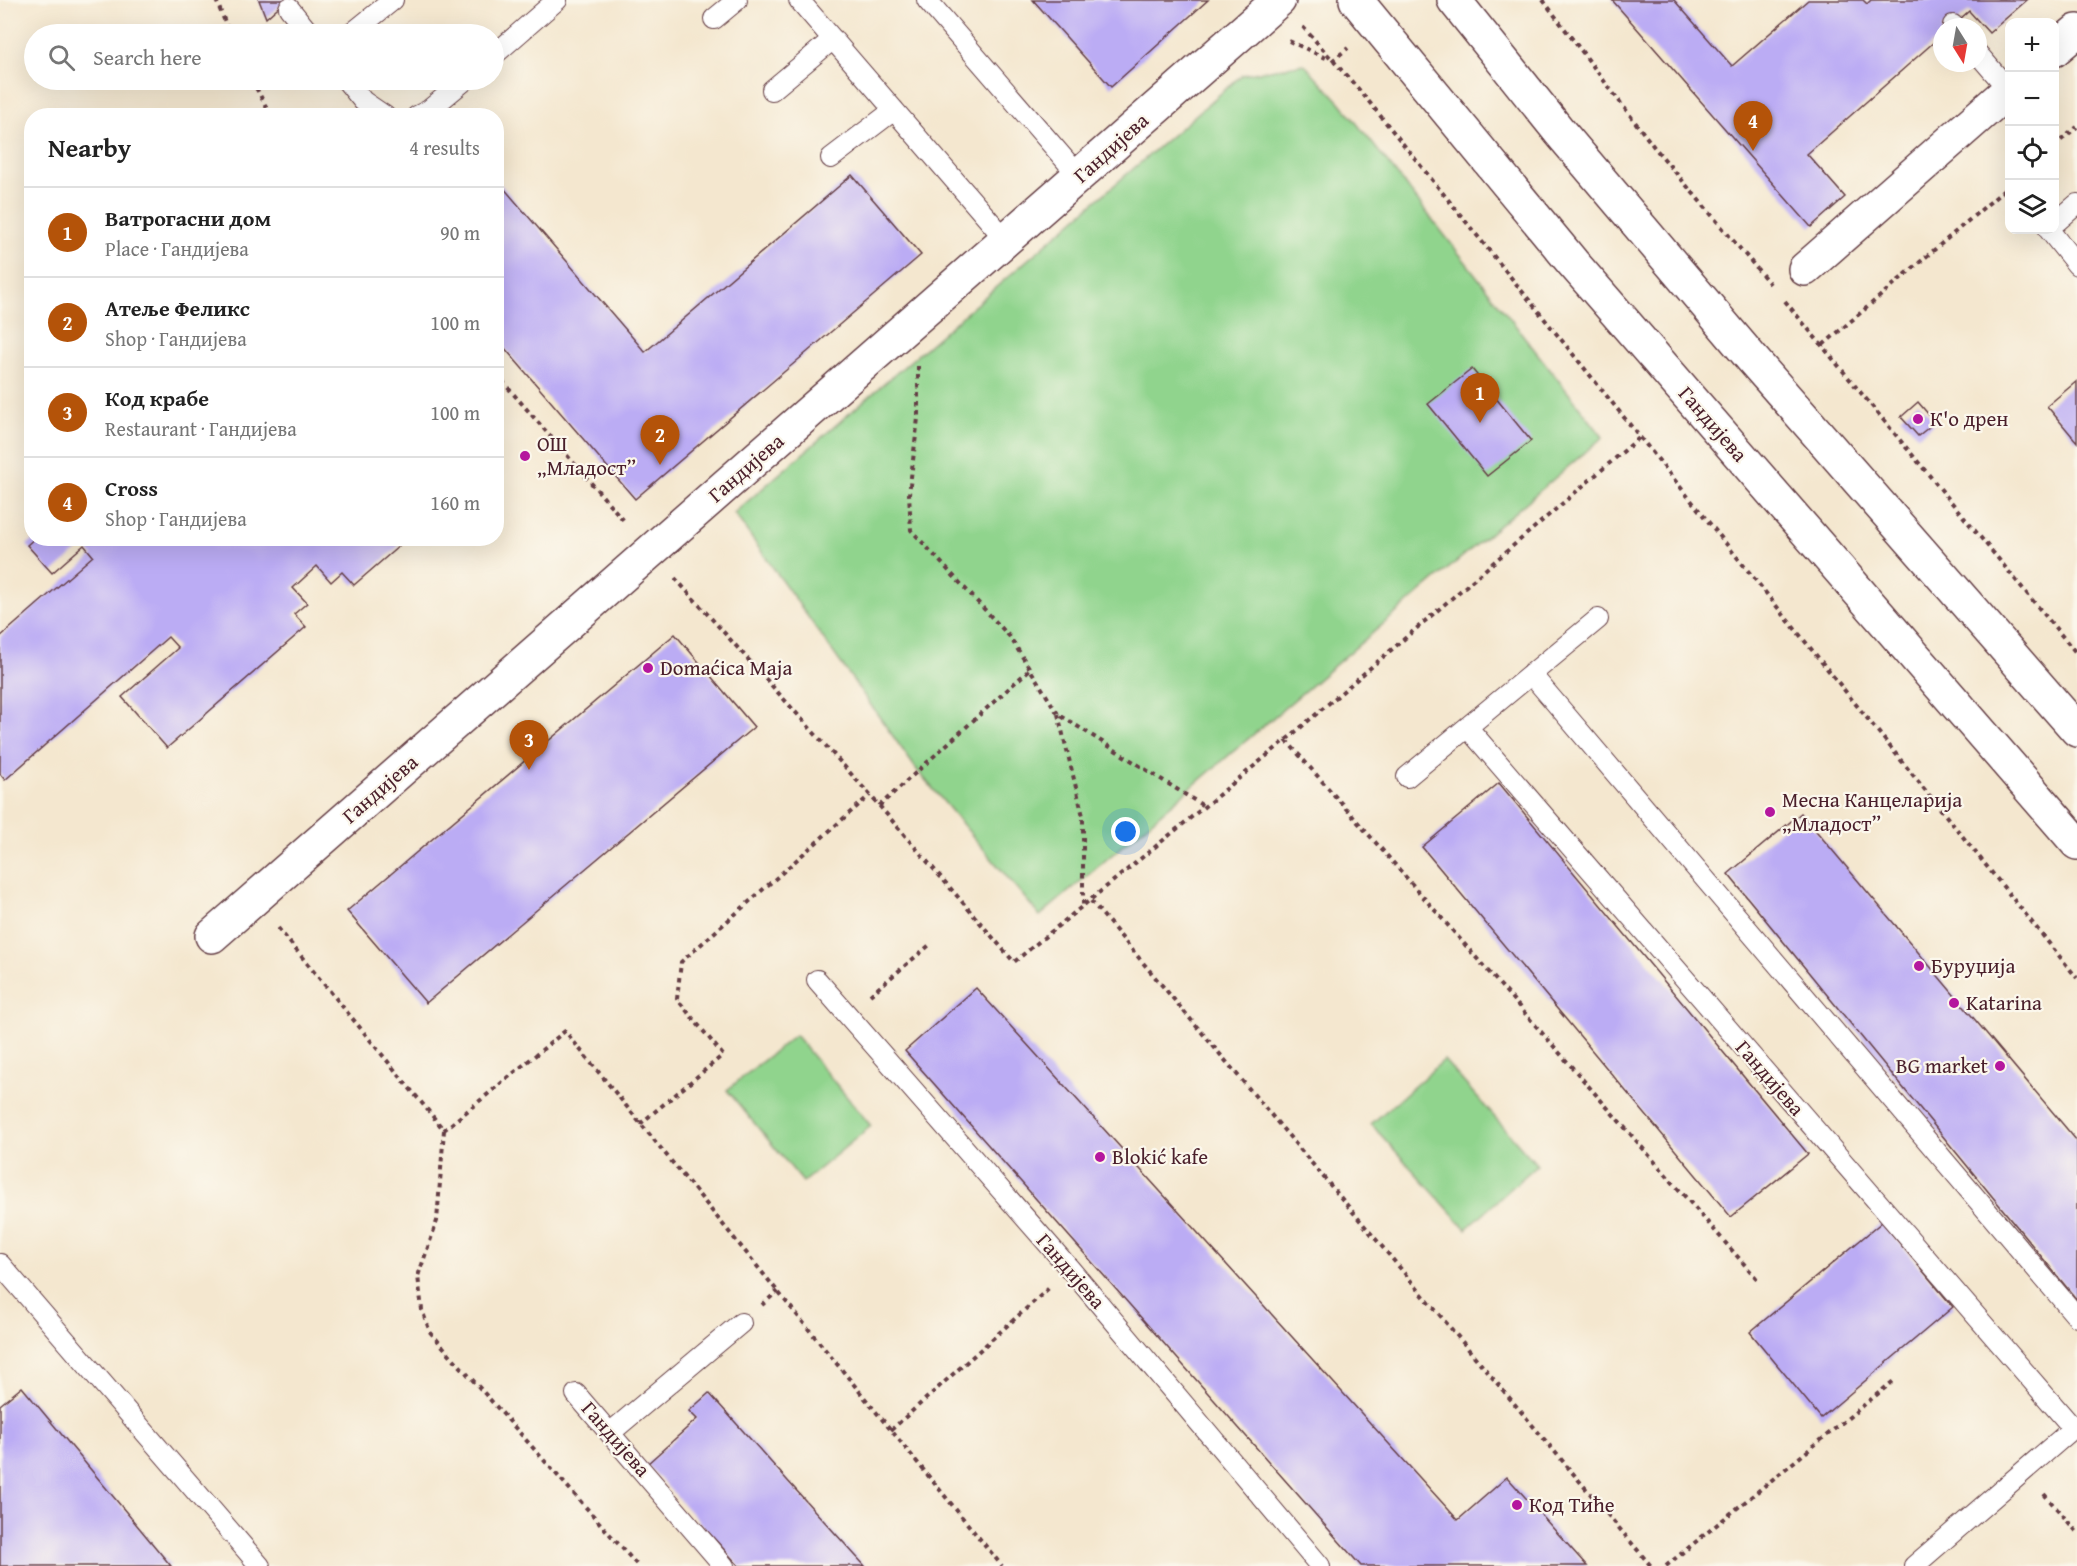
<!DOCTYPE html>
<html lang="en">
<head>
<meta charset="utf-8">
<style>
  body { margin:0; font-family:"Gentium Book Plus",serif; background:#f2f2f2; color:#222 }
  .controls { position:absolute; right:18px; top:18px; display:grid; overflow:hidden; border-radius:12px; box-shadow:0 6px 24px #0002 }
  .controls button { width:54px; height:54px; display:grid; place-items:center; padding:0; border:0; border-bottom:2px solid #e0e0e0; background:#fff; color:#222; font:30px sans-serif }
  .compass { position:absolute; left:1933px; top:18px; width:54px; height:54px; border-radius:50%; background:#fff; box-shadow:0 6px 24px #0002; rotate:169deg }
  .you { position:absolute; left:1126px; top:832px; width:21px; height:21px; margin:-15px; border:4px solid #fff; border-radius:50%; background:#1a73e8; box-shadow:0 0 0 9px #1a73e833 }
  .badge { display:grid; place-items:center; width:39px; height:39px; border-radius:50%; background:#b45309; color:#fff; font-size:20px; font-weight:700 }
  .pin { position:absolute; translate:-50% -50px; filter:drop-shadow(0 2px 3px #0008) }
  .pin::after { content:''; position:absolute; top:32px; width:21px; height:18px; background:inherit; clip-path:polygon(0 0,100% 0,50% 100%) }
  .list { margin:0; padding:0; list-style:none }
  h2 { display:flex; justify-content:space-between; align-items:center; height:78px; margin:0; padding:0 24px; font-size:26px }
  h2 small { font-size:20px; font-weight:400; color:#767676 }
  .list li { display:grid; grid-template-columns:39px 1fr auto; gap:18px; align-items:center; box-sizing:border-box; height:90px; padding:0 24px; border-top:2px solid #e0e0e0 }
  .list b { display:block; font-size:22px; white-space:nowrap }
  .list p { margin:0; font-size:20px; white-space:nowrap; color:#767676 }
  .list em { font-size:20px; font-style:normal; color:#767676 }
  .icon { flex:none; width:33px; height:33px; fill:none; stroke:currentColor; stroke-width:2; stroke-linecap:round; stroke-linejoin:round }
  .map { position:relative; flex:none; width:2077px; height:1566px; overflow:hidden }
  .search { position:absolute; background:#fff; box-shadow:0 6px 24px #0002; left:24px; top:24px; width:480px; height:66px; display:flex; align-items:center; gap:15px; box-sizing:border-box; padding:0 21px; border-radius:33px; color:#767676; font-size:22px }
  .panel { position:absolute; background:#fff; box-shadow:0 6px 24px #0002; left:24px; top:108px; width:480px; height:438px; border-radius:24px }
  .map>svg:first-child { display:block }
  .green { fill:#90d48d; stroke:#6d7a5c; stroke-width:1.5 }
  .building { fill:#bbacf4 }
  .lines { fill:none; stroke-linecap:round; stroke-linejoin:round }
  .lane-casing { stroke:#643d44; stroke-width:22 }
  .street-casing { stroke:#643d44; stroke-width:36 }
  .secondary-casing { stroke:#643d44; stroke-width:36 }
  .path { stroke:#643d44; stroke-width:4; stroke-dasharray:4.5 4.5; stroke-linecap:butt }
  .lane { stroke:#fff; stroke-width:20 }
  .street { stroke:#fff; stroke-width:33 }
  .secondary { stroke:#fff; stroke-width:33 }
  .poi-dot { fill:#b5179e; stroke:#fbf7ec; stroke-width:2 }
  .labels { text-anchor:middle; stroke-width:4.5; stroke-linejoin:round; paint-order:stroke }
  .street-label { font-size:21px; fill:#4a1f2b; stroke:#fbf7ec }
  .poi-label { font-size:21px; fill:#4a1f2b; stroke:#fbf7ec; text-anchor:start }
</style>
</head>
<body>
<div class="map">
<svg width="2077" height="1566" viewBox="0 0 2077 1566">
  <rect width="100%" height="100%" fill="#fbf7ec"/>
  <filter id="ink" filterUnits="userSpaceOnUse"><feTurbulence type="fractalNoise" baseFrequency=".0167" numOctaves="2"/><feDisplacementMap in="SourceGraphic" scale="12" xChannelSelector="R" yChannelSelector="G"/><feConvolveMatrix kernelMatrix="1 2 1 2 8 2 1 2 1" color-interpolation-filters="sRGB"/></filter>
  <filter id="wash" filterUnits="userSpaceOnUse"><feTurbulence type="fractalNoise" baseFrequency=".008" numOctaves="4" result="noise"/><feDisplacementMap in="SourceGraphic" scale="24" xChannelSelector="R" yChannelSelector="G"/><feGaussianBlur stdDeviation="1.35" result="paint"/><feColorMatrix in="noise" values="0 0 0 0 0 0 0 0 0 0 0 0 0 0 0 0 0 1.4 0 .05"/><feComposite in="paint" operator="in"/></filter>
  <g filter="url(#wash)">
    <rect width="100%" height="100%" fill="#f4e7cf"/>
    <!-- green -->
    <path class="green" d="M1304,64L1340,102L1603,437L1040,916L917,770L734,513L1242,75Z
      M795,1035L871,1126L803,1182L727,1090Z
      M1444,1060L1537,1165L1466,1229L1371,1124Z"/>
    <g id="blocks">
      <!-- building -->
      <path class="building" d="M259,0H286L266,18Z
        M1033,0H1208L1111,87Z
        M1612,0H1674L1732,66L1808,0H1863L1867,4L1871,0H2027L1989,33L1969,11L1951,27H1942V35L1807,154L1845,197L1811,227Z
        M852,175L921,255L635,499L496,338V179L645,352Z
        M1472,369L1531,441L1487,476L1428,404Z
        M2077,381V442L2047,406Z
        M1918,402L1935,422L1918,436L1901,417Z
        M35,538H392L399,546L354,585L342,572L331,582L317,566L293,588L307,603L294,614L306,627L167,748L122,697L178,648L168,637L5,780L0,774V637L93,556L84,545L52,573L27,545Z
        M675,634L754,727L426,1003L347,911Z
        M1499,783L1808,1154L1731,1217L1422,847Z
        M1801,813L2077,1141V1300L1728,874Z
        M976,988L1458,1520L1507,1477L1587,1566H1361L905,1051Z
        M1882,1222L1953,1307L1821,1418L1750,1332Z
        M22,1387L171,1566H0V1405Z
        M709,1393L813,1509L865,1566H739L647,1464L697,1419L689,1411Z"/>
    </g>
  </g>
  <g filter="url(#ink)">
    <use href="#blocks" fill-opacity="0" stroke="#643d44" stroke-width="1.5"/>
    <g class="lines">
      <!-- lane casing -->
      <g class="lane-casing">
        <path id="lane" d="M799,0L1006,240
          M927,0L1079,176
          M289,8L310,34
          M714,19L737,0
          M1953,25L1955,27
          M351,34L393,0
          M1978,54L2009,90
          M494,55L557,0
          M346,80L363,101L385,116
          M772,90L833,39
          M417,116L429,110L465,80
          M831,158L894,110
          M2054,224L2077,204
          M2049,230L2077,265
          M1531,674L2077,1317
          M1468,728L2073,1428
          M1407,777L1598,619
          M817,980L1070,1269L1320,1566
          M0,1264L260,1566
          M576,1394L724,1566
          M611,1432L741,1323
          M1914,1566L2077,1425"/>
      </g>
      <!-- street casing -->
      <g class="street-casing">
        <path id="street" d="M2054,50L2077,31
          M1805,269L2010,89
          M212,936L1279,0"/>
      </g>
      <!-- secondary casing -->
      <g class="secondary-casing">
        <path id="secondary" d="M1356,0L1573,263L2077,843
          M1454,0L1559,131L1753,360L2077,730"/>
      </g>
      <!-- path -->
      <path class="path" d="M216,0L230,34
        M1543,0L1654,147L1770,284
        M1303,27L1362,93L2077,978
        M1289,41L1328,59
        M1332,61L1348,48
        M252,80L271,116
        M2054,146L2077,127
        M1785,301L2077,654
        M1823,345L2010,185
        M918,366V418L909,494L911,530L1010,637L1058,714L1205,807
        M496,374L626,523
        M675,578L870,795L1014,962L1286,740L1639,438
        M1058,714L1083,816V907
        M1286,740L1758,1280
        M879,806L1029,670
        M1091,901L1651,1566
        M278,928L444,1130L565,1031L1002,1566
        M870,995L932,943
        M640,1124L723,1055L677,999L681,962L870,795
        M444,1130L437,1221L418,1276L422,1310L430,1332L638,1566
        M762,1305L778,1291
        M891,1430L1049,1288
        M2044,1494L2077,1532
        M1666,1566L1896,1379"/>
      <!-- lane -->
      <use href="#lane" class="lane"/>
      <!-- street -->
      <use href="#street" class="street"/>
      <!-- secondary -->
      <use href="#secondary" class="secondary"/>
    </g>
  </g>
  <!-- markers -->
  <g class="poi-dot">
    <circle cx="1918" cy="419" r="6"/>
    <circle cx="525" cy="456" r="6"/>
    <circle cx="648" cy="668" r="6"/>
    <circle cx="1770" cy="812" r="6"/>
    <circle cx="1919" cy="966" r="6"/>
    <circle cx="1954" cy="1003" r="6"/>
    <circle cx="2000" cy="1066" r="6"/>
    <circle cx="1100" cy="1157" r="6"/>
    <circle cx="1517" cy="1505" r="6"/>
  </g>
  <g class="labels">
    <!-- street labels -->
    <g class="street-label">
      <text transform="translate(1111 148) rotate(-42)" y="7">Гандијева</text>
      <text transform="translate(1713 424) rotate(49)" y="7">Гандијева</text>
      <text transform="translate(746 468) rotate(-41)" y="7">Гандијева</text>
      <text transform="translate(380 789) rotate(-41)" y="7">Гандијева</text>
      <text transform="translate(1770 1078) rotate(49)" y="7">Гандијева</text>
      <text transform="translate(1071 1271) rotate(49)" y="7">Гандијева</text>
      <text transform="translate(616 1439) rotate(49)" y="7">Гандијева</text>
    </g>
    <!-- poi labels -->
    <g class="poi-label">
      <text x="1930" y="426">К'о дрен</text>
      <text x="537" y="451">ОШ<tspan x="537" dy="24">„Младост”</tspan></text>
      <text x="660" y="675">Domaćica Maja</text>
      <text x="1782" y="807">Месна Канцеларија<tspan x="1782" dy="24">„Младост”</tspan></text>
      <text x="1931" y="973">Буруџија</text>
      <text x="1966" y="1010">Katarina</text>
      <text x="1988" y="1073" text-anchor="end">BG market</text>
      <text x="1112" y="1164">Blokić kafe</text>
      <text x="1529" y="1512">Код Тиће</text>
    </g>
  </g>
</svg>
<div class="controls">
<button>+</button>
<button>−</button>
<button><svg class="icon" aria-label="locate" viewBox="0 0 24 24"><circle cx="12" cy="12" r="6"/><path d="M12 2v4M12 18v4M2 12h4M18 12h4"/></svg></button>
<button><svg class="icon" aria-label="layers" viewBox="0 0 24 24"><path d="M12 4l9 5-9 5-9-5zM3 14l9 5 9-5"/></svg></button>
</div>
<svg class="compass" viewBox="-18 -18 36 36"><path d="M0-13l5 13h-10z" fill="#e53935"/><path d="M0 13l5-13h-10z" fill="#767676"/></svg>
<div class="you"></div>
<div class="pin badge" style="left:1480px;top:423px">1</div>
<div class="pin badge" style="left:660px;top:465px">2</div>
<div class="pin badge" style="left:529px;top:770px">3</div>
<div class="pin badge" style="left:1753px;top:151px">4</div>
<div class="search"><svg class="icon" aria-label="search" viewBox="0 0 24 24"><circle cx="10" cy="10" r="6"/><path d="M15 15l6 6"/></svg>Search here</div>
<section class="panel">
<h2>Nearby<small>4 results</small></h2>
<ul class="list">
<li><span class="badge">1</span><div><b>Ватрогасни дом</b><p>Place · Гандијева</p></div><em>90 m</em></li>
<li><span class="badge">2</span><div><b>Атеље Феликс</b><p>Shop · Гандијева</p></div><em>100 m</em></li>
<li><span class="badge">3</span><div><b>Код крабе</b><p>Restaurant · Гандијева</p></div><em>100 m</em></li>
<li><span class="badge">4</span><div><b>Cross</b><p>Shop · Гандијева</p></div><em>160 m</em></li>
</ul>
</section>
</div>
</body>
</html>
